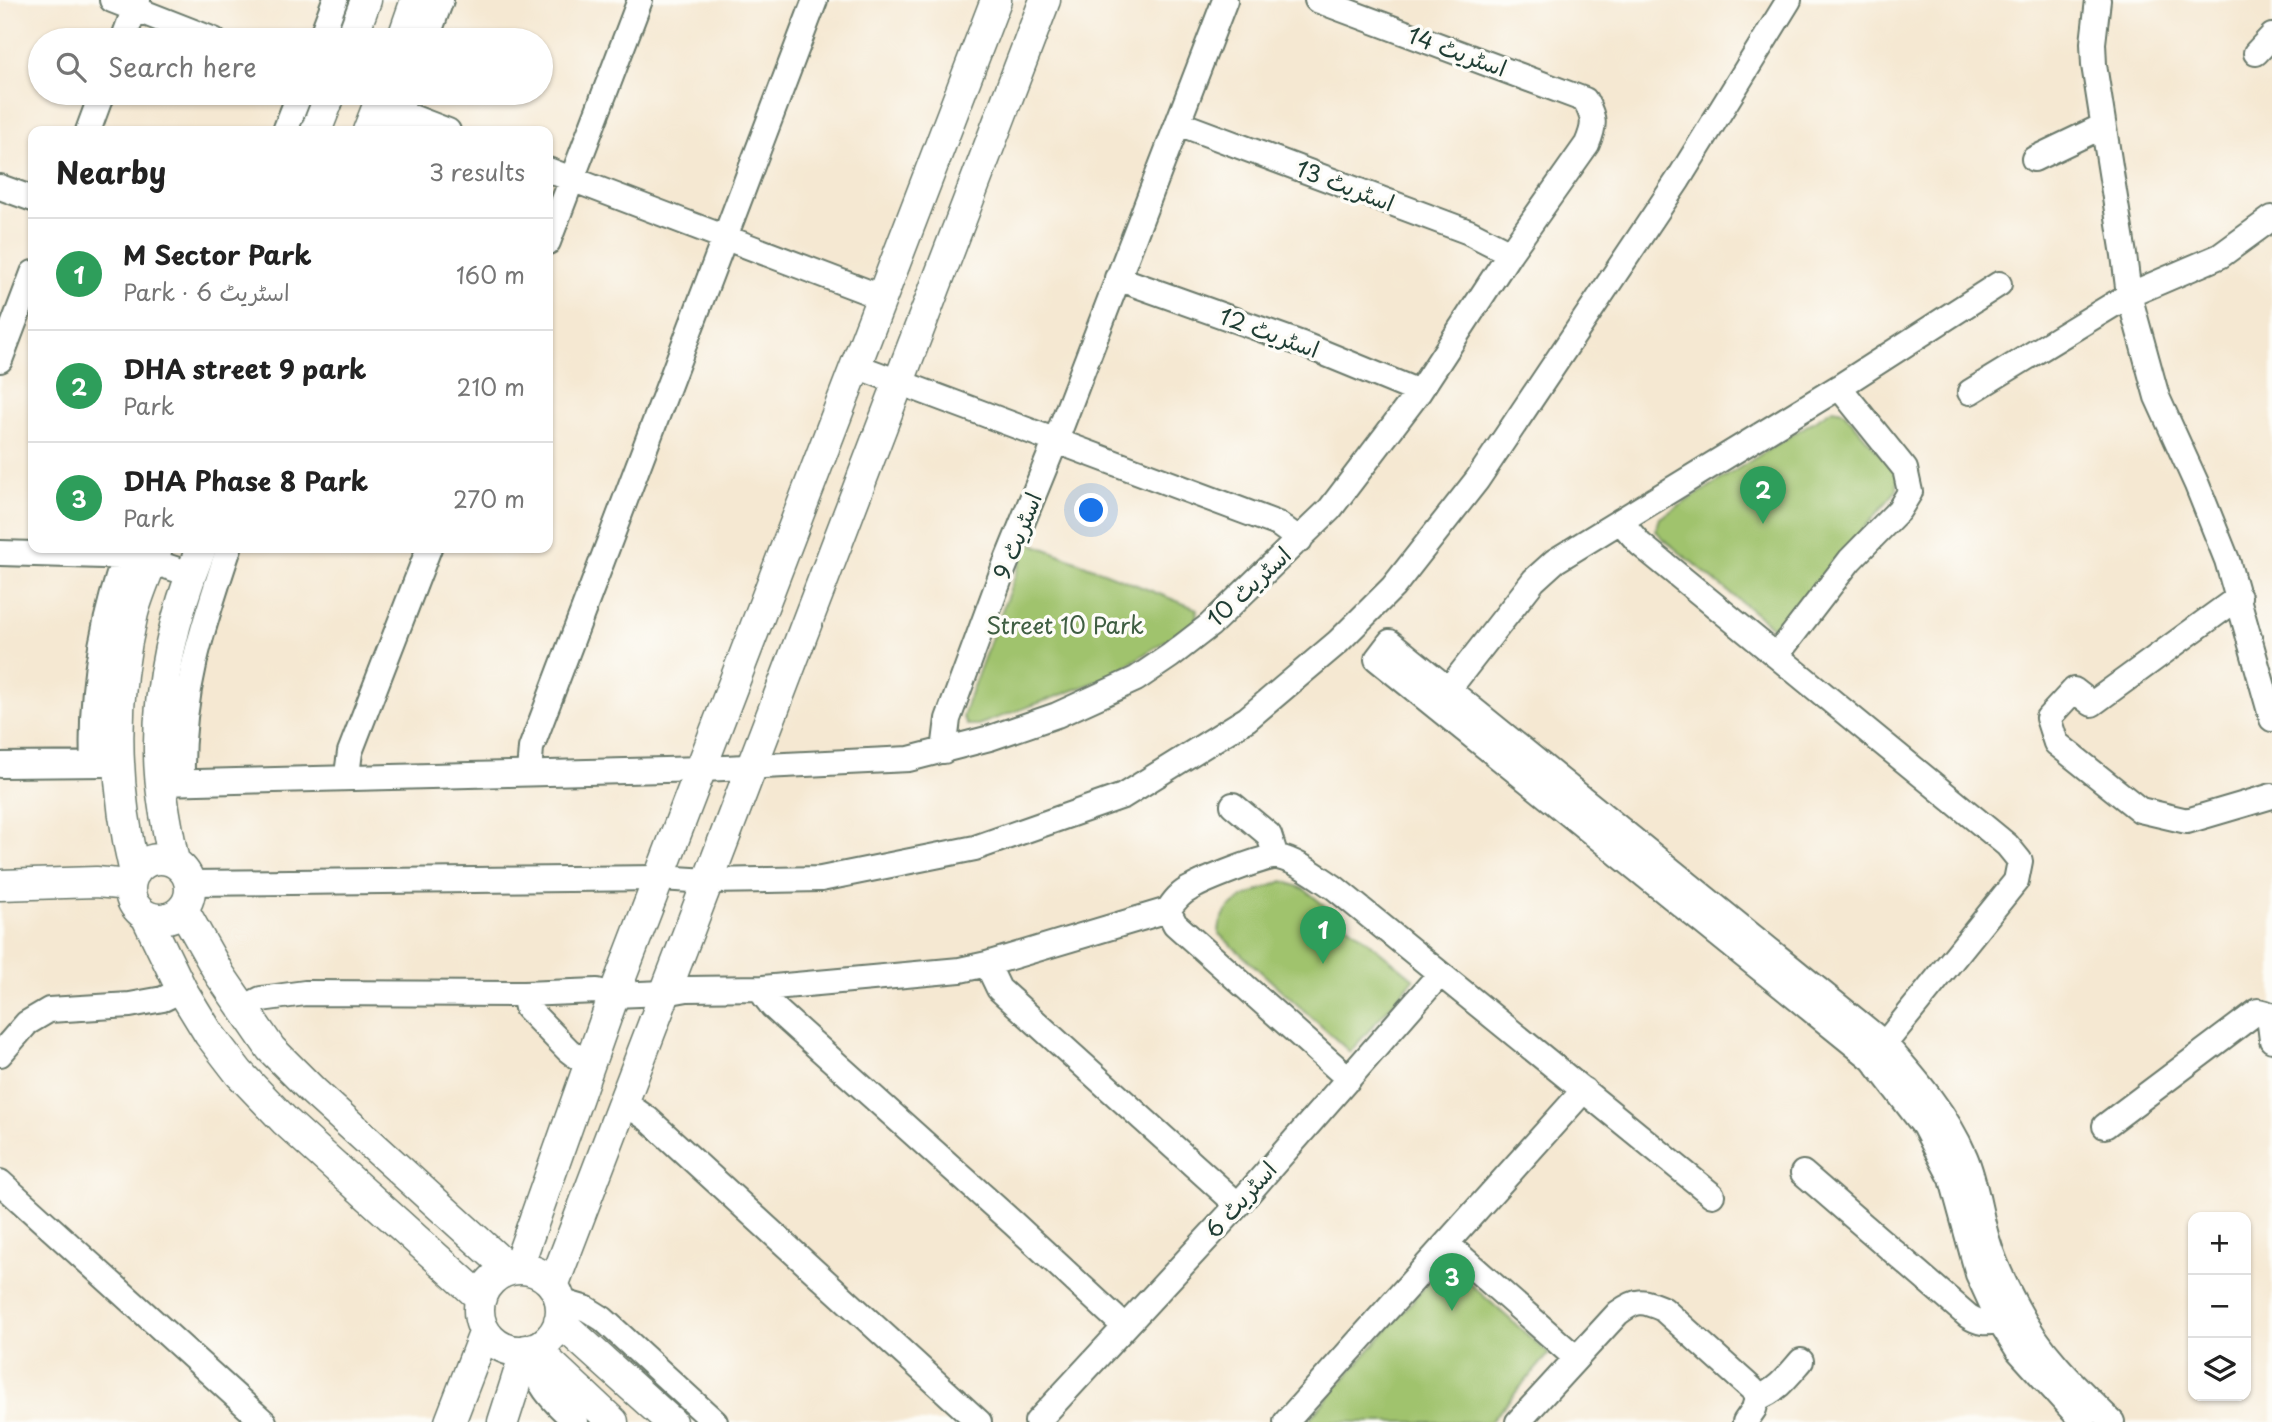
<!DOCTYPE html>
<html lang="en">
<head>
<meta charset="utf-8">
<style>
  body { margin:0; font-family:"Playpen Sans","Playpen Sans Arabic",sans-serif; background:#f6f6f6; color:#222 }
  .controls { position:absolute; right:21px; bottom:21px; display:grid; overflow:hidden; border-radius:14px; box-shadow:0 2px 5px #0004 }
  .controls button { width:63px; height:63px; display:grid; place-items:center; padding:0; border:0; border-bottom:2px solid #e0e0e0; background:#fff; color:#222; font:35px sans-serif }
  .you { position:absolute; left:1092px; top:511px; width:24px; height:24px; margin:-18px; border:5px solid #fff; border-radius:50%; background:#1a73e8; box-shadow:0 0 0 10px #1a73e833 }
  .badge { display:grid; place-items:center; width:46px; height:46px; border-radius:50%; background:#2563eb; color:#fff; font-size:23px; font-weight:700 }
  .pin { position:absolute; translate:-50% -58px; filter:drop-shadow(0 2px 4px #0008) }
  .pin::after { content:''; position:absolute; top:37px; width:24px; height:21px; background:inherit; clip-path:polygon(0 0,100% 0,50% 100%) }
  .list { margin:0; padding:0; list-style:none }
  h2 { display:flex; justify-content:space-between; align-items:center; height:91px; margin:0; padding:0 28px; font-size:30px }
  h2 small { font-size:23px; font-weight:400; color:#767676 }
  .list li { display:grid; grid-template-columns:46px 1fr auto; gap:21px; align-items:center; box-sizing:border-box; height:112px; padding:0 28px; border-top:2px solid #e0e0e0 }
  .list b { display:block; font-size:26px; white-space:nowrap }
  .list p { margin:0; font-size:23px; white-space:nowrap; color:#767676 }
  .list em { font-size:23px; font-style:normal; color:#767676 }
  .icon { flex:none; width:38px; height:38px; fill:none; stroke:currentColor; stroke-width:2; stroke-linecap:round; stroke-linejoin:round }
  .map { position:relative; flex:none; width:2272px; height:1422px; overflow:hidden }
  .search { position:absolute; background:#fff; box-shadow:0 2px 5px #0004; left:28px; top:28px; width:525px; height:77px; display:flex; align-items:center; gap:18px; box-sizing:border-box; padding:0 24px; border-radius:38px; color:#767676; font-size:26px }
  .panel { position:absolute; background:#fff; box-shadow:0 2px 5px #0004; left:28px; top:126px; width:525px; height:427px; border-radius:14px }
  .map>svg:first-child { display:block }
  .green { fill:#a0c36d; stroke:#608050; stroke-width:2 }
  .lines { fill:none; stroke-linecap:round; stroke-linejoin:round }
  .minor-casing { stroke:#6a796b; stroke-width:28 }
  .tertiary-casing { stroke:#6a796b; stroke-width:33 }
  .minor { stroke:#fff; stroke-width:24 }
  .tertiary { stroke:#fff; stroke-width:30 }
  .labels { text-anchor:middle; stroke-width:7; stroke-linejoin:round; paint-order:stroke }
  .street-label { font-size:23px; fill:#1f3d34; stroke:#fdfcf7 }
  .park-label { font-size:23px; fill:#3f5e42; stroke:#fdfcf7 }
</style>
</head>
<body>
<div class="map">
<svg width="2272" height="1422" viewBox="0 0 2272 1422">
  <rect width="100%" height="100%" fill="#fdfcf7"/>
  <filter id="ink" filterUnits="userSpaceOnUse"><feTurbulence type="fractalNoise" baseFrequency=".0143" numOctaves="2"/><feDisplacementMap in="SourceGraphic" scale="14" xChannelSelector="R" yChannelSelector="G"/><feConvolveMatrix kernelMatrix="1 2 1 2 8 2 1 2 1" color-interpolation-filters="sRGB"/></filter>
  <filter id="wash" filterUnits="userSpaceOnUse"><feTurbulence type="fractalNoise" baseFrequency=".00686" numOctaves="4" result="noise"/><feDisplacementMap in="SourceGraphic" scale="28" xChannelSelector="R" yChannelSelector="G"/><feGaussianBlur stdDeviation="1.57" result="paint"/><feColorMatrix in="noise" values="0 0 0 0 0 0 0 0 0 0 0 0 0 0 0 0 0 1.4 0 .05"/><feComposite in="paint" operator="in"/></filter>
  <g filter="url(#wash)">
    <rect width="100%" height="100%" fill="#f5e8d2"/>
    <!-- green -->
    <path class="green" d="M1833,409L1843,411L1898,475L1897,490L1776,630L1662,538L1656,530L1660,518Z
      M1028,542L1197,609L1196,621L1107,678L978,725H967L963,717L968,700Z
      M1283,881L1304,889L1414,979L1350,1052L1219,934C1219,900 1257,892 1283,881Z
      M1444,1265L1451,1267L1549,1354L1490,1422H1311V1417Z"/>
  </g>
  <g filter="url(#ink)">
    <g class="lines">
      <!-- minor casing -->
      <g class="minor-casing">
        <path id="minor" d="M112,0L214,40
          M2098,0L2093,43L2094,65L2124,255L2129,295L2157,397L2197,485L2227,560L2272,719
          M123,40L138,0
          M320,40L335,0
          M426,40L441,0
          M2256,53L2272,36
          M378,104L448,131
          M1178,123L1469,232L1510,253
          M88,131L102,93
          M285,131L300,93
          M392,131L406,93
          M2034,159L2103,126
          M548,170L881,297
          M0,187L33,199
          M548,242L640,0
          M1117,278L1302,344L1419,392
          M0,360L33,273
          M856,366L1278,524L1300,540
          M1970,392L2129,295L2220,256L2272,218
          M1620,521L1640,544L2007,845L2020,861L2016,881L1874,1057
          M0,553L138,557L190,574
          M2239,597L2092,704L2074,690L2048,718L2056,743L2140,810L2187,821L2272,796
          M1777,655L1850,560L1899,510L1910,492L1905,469L1839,387
          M1441,699L1534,580L1555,561L1839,387L1999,284
          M944,751L948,719L1003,570L1056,440L1225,0
          M93,764C90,690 102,618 128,548
          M0,765L109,764
          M529,773L531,748L815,0
          M350,778L348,767L350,752L429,548
          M182,781C180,694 202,628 229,548
          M161,783L703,769L909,759L990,738L1057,715L1136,679L1170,656L1210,625L1330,509L1419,392L1510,253L1587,144C1595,125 1595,119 1585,100L1317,0
          M1233,805L1269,835L1276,857
          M190,883L660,878L709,881L821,879L975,848L1123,796L1247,719L1338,642L1393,587L1477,480L1678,180L1789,0
          M1168,910L1175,924L1349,1079
          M987,964L999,989L1238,1205
          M763,988L765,997L772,1006L1013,1223L1124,1326
          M524,994L527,1008L568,1050L577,1057L591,1061
          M241,1009L261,999L305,993L524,994L597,991L614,995L665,993L687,989L763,988L960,970L987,964L1168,910C1174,901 1180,893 1191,888C1203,881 1266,855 1278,857C1298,861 1318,877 1335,888L1712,1195
          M0,1054L27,1023L49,1010L130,1005L163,999L182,990
          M623,1106L635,1110L648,1119L979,1422
          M2105,1126L2258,1011L2266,1013L2270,1024L2272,1040
          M1803,1173L1968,1316C1979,1323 1986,1324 1999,1320
          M0,1182L264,1422
          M1447,1244L1576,1358
          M560,1301L587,1309L603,1319L715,1422
          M526,1350C539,1386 548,1397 576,1422
          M1757,1398C1777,1391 1788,1376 1801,1361
          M1037,1422L1238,1205L1440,974
          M1286,1422L1584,1090
          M1518,1422L1618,1313C1637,1299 1642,1300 1663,1309L1752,1389L1757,1398L1754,1409L1745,1422
          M2083,1422L2018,1350L1999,1320L1978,1274L1952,1179L1924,1126L1872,1059L1377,659L1390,642L1885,1044C1915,1078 1947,1114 1965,1157C1976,1183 1979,1212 1987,1239C1994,1263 2005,1286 2017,1308C2040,1353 2076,1387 2112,1422"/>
      </g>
      <!-- tertiary casing -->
      <g class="tertiary-casing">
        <path id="tertiary" d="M351,40L366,0
          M402,40L416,0
          M316,131L331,93
          M368,131L383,93
          M130 889a30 30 0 1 1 60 0a30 30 0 1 1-60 0Z
          M174,862C167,826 159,788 159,751C158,680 175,613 201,548
          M135,873C114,786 112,700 133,613C139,591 149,569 157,548
          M0,885L96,882L130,885
          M183,909L220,975L271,1049L314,1092L510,1270
          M146,916L182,990L209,1034L239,1073L285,1121L481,1298
          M517,1269L614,995L996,0
          M479 1310a41 41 0 1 1 82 0a41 41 0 1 1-82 0Z
          M553,1286L1045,0
          M559,1321L671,1422
          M534,1348L613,1422
          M450,1422L485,1331
          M503,1422L526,1350"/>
      </g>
      <!-- minor -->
      <use href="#minor" class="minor"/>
      <!-- tertiary -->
      <use href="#tertiary" class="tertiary"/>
    </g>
  </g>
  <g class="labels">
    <!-- street labels -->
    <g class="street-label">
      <text transform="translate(1457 52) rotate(20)" y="8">اسٹریٹ 14</text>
      <text transform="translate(1345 186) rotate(21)" y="8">اسٹریٹ 13</text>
      <text transform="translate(1269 333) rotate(20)" y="8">اسٹریٹ 12</text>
      <text transform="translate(1018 536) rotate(-68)" y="8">اسٹریٹ 9</text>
      <text transform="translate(1249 587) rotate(-43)" y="8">اسٹریٹ 10</text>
      <text transform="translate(1241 1200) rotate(-48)" y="8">اسٹریٹ 6</text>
    </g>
    <!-- park labels -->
    <g class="park-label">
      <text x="1065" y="634">Street 10 Park</text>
    </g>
  </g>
</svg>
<div class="controls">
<button>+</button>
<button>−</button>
<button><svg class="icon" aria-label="layers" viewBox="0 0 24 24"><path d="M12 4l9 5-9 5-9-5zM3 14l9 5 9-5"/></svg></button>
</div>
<div class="you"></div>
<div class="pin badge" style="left:1323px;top:964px;background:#2e9e5b">1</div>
<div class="pin badge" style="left:1763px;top:524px;background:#2e9e5b">2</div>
<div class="pin badge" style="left:1452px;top:1311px;background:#2e9e5b">3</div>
<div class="search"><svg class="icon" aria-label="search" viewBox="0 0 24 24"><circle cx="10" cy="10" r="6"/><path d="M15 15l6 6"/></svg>Search here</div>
<section class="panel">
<h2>Nearby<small>3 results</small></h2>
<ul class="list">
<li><span class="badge" style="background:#2e9e5b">1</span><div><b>M Sector Park</b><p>Park · اسٹریٹ 6</p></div><em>160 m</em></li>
<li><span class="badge" style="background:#2e9e5b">2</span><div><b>DHA street 9 park</b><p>Park</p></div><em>210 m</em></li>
<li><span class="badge" style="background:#2e9e5b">3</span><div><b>DHA Phase 8 Park</b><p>Park</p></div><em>270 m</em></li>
</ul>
</section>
</div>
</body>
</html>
